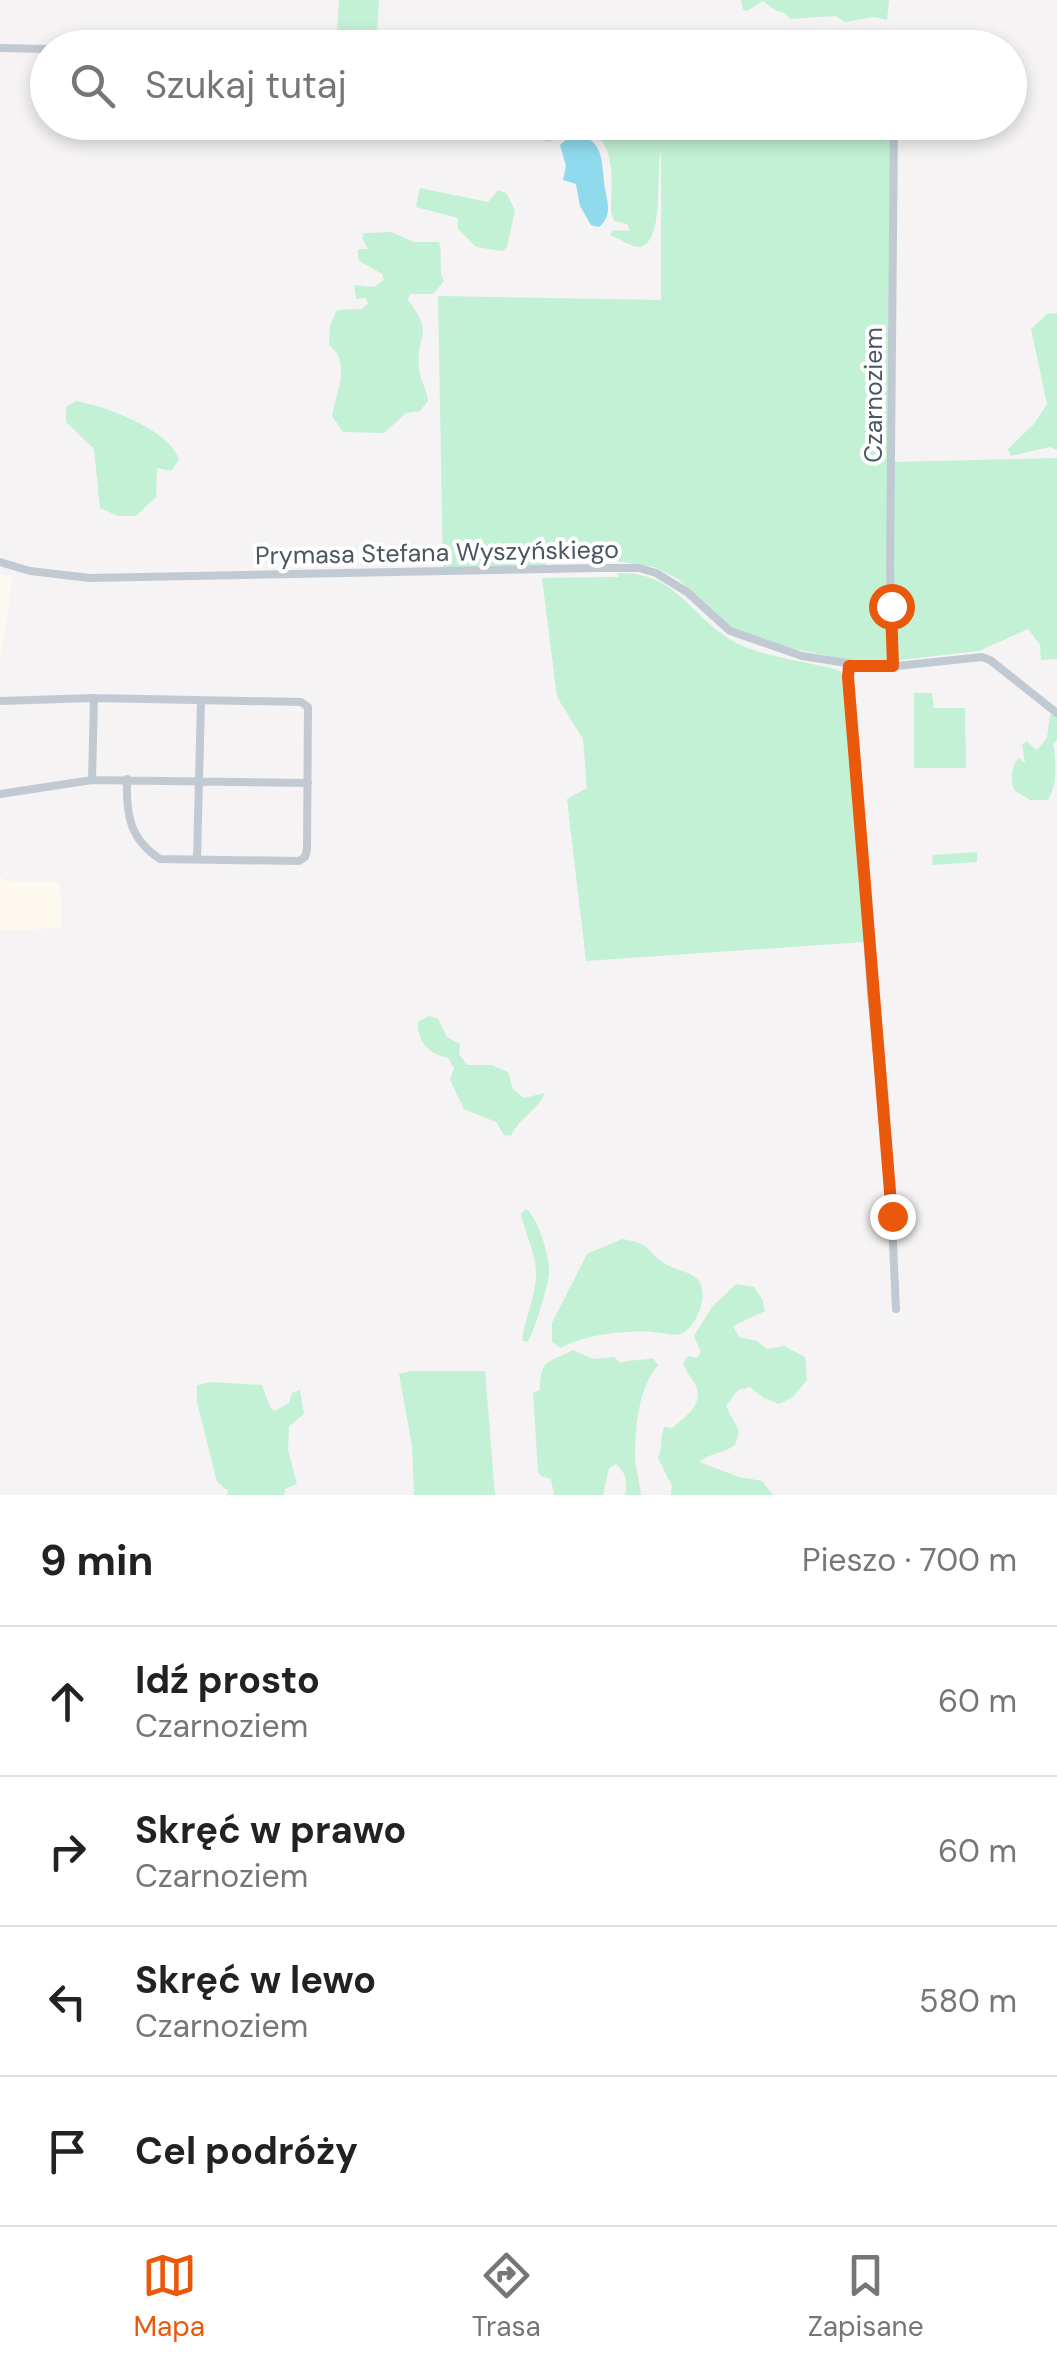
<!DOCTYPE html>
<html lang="pl">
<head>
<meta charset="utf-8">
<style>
  body { margin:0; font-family:"DM Sans",sans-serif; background:#f2f2f2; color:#222 }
  .stop { position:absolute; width:30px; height:30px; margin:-22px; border:8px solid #ea580c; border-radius:50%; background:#fff }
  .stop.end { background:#ea580c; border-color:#fff; box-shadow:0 2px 10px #0008 }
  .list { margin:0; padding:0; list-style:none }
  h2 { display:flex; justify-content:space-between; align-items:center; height:130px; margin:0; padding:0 40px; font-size:42px }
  h2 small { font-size:32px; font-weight:400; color:#767676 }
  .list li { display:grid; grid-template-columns:65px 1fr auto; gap:30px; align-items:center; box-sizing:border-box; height:150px; padding:0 40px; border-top:2px solid #e0e0e0 }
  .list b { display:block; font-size:38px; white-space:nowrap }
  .list p { margin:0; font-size:32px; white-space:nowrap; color:#767676 }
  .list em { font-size:32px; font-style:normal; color:#767676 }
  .icon { flex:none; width:55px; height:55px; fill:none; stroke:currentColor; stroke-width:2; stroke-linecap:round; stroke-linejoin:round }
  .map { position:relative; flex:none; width:1057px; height:1495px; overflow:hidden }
  .search { position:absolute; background:#fff; box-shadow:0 5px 15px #0003; left:30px; right:30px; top:30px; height:110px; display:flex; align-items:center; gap:25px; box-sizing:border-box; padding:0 35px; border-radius:55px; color:#767676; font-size:38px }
  .sheet { height:730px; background:#fff }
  nav { display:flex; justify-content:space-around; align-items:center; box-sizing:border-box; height:140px; border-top:2px solid #e0e0e0; background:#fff; font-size:28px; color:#767676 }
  nav a { display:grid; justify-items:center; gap:5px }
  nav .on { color:#ea580c }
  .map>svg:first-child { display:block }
  .commercial { fill:#fdf9ef }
  .green { fill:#c3f1d5 }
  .water { fill:#90daee }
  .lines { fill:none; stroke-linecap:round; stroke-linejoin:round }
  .minor { stroke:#c1cad2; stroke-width:8 }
  .route { stroke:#ea580c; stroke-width:12 }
  .labels { text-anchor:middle; stroke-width:8; stroke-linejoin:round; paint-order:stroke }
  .street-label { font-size:25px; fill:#4a5661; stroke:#fff }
</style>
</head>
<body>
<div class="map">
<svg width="1057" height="1495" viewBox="0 0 1057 1495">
  <rect width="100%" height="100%" fill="#f5f3f3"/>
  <!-- commercial -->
  <path class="commercial" d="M0,574L13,578L0,660Z
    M0,877L8,882H60L62,928L0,930Z"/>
  <!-- green -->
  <path class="green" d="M339,0H379L376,47H336Z
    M741,0H889L887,20L874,17L845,22L835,16L790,19L785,13L777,11L763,1L747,11L743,10Z
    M655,122L892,123V462L1057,458V659L1041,660L1040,645L1028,629L979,651L882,662L852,661L781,646L733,629L678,579L654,567L597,558H546L545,566L443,568L438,296L661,300V150C655,168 666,244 639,247C631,247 619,238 610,235L613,230L630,231L627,224L614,221L611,212C611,182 620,128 574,132C563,133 556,141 545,142L550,130L564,123H617L640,135L651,129Z
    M420,188L488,202L498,190L506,193L515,210L507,247L503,251L476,247L458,229V218L416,207Z
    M391,232L414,242H439C443,255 438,271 444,281L433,294H410L408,300C436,336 415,334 419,369C420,380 427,389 428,401L420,411L406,413L384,433L343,432L332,416C336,392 352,363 329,345L330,325L337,310L362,309L368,304L366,298L356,299L354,285L374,287L384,280L382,274L358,260V249H368L362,238L364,233Z
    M1057,313V450L1050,447L1011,456L1008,449L1034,424L1047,404L1031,329L1047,314Z
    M76,401C105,406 171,430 179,460L171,471L157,468L156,497L136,516H118L100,508L94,449L66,422V407Z
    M619,573C680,572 692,622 739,644C769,658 807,662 839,670L844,675L864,942L586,961L567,799L587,788L583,739L557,697L542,578L618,577Z
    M914,693H932L934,708H965L966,768H914Z
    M1050,714L1057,717V739L1053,745C1057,763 1057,785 1048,800H1030L1015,791C1010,781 1011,765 1019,758L1025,763L1022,745L1026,741L1037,750L1047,738Z
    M977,852V862L932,865L933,855Z
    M429,1016L438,1019L447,1037L460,1044L459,1054L467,1065H492L508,1072L513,1089L524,1098L545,1093C537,1111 520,1117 511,1136L504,1135L496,1122L464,1109L450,1080L454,1068L448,1058C428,1053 418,1043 418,1022Z
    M526,1209C538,1217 551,1260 549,1275C548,1285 533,1337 527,1342L522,1340C525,1319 535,1297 536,1276C537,1254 525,1235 521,1214Z
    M622,1239C653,1244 646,1252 667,1265C676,1270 688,1271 696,1278C711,1290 698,1325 683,1333C673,1337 661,1332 652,1332C625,1330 583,1335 561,1348L552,1342V1323L587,1254Z
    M736,1284L754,1287L762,1299L765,1311L733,1326L739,1337L757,1341L767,1349L784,1346L805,1357L807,1380L793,1397L779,1404L764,1398L750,1387L738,1390L726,1406L739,1431L735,1445C722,1454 710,1453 699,1462L739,1477L762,1481L773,1495H671L672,1486L658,1458C663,1447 660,1438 664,1427L672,1428C683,1418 704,1406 696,1386C692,1378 686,1372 683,1363L688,1356L697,1358L701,1352L694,1336L712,1307Z
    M573,1350L593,1359L614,1357L620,1363C631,1359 641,1361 653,1358L658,1365C639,1386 635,1427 635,1456C635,1469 640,1482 641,1495H625C627,1481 627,1474 616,1464L609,1468L603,1495H554L551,1479L541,1476L538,1471L533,1393L540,1390C540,1357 550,1363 573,1350Z
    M411,1371H485L495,1495H414L412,1445L399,1374Z
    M211,1382L262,1385L270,1407L275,1411L289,1403L292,1393L300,1390L304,1414L289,1426L288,1450L297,1484L285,1489L284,1495H227L228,1491L217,1482L197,1402V1385Z"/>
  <!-- water -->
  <path class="water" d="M571,135C606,136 601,163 605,189C608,204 612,216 599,227L591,225L580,206L576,184L563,180L566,166L560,145Z"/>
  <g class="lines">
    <!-- minor -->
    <path class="minor" d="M0,48L48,49
      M0,562L30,571L90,578L595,568H639L656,573L687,592L730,631L802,656L878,668L982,657L990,660L1057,713
      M849,666L871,993L891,1199L896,1309
      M893,666L890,569L894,122
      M0,701L94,698L301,702L308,707L307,849L305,857L299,861L160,859C129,839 126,813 127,779
      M92,780L94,698
      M0,794L92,780L308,783
      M197,859L201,701"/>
  </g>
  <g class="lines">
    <!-- route -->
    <path class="route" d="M891,606L893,666H849L848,677L892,1216"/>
  </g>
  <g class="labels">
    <!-- street labels -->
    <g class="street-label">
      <text transform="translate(873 395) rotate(-90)" y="9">Czarnoziem</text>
      <text transform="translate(437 552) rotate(-1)" y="9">Prymasa Stefana Wyszyńskiego</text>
    </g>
  </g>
</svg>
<div class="stop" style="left:891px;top:606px"></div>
<div class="stop end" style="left:892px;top:1216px"></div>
<div class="search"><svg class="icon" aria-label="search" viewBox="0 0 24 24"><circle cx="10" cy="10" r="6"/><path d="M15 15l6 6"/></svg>Szukaj tutaj</div>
</div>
<section class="sheet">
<h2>9 min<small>Pieszo · 700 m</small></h2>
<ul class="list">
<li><svg class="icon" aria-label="ahead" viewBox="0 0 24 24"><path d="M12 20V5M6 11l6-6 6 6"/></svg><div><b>Idź prosto</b><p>Czarnoziem</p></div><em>60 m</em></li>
<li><svg class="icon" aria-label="right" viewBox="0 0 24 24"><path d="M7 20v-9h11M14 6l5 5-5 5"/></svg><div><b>Skręć w prawo</b><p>Czarnoziem</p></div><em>60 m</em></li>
<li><svg class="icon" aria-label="left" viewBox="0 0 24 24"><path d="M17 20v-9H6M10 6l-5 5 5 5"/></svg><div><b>Skręć w lewo</b><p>Czarnoziem</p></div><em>580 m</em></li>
<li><svg class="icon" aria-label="arrive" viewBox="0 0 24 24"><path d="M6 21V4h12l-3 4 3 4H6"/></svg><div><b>Cel podróży</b></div></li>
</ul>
</section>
<nav>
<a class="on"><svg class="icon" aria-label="map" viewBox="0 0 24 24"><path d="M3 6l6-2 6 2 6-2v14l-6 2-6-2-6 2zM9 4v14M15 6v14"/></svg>Mapa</a>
<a><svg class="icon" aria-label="directions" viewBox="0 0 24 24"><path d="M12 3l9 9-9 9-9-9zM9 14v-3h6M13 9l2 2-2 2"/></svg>Trasa</a>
<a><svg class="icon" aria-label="saved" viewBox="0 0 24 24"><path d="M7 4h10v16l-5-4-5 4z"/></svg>Zapisane</a>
</nav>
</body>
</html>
